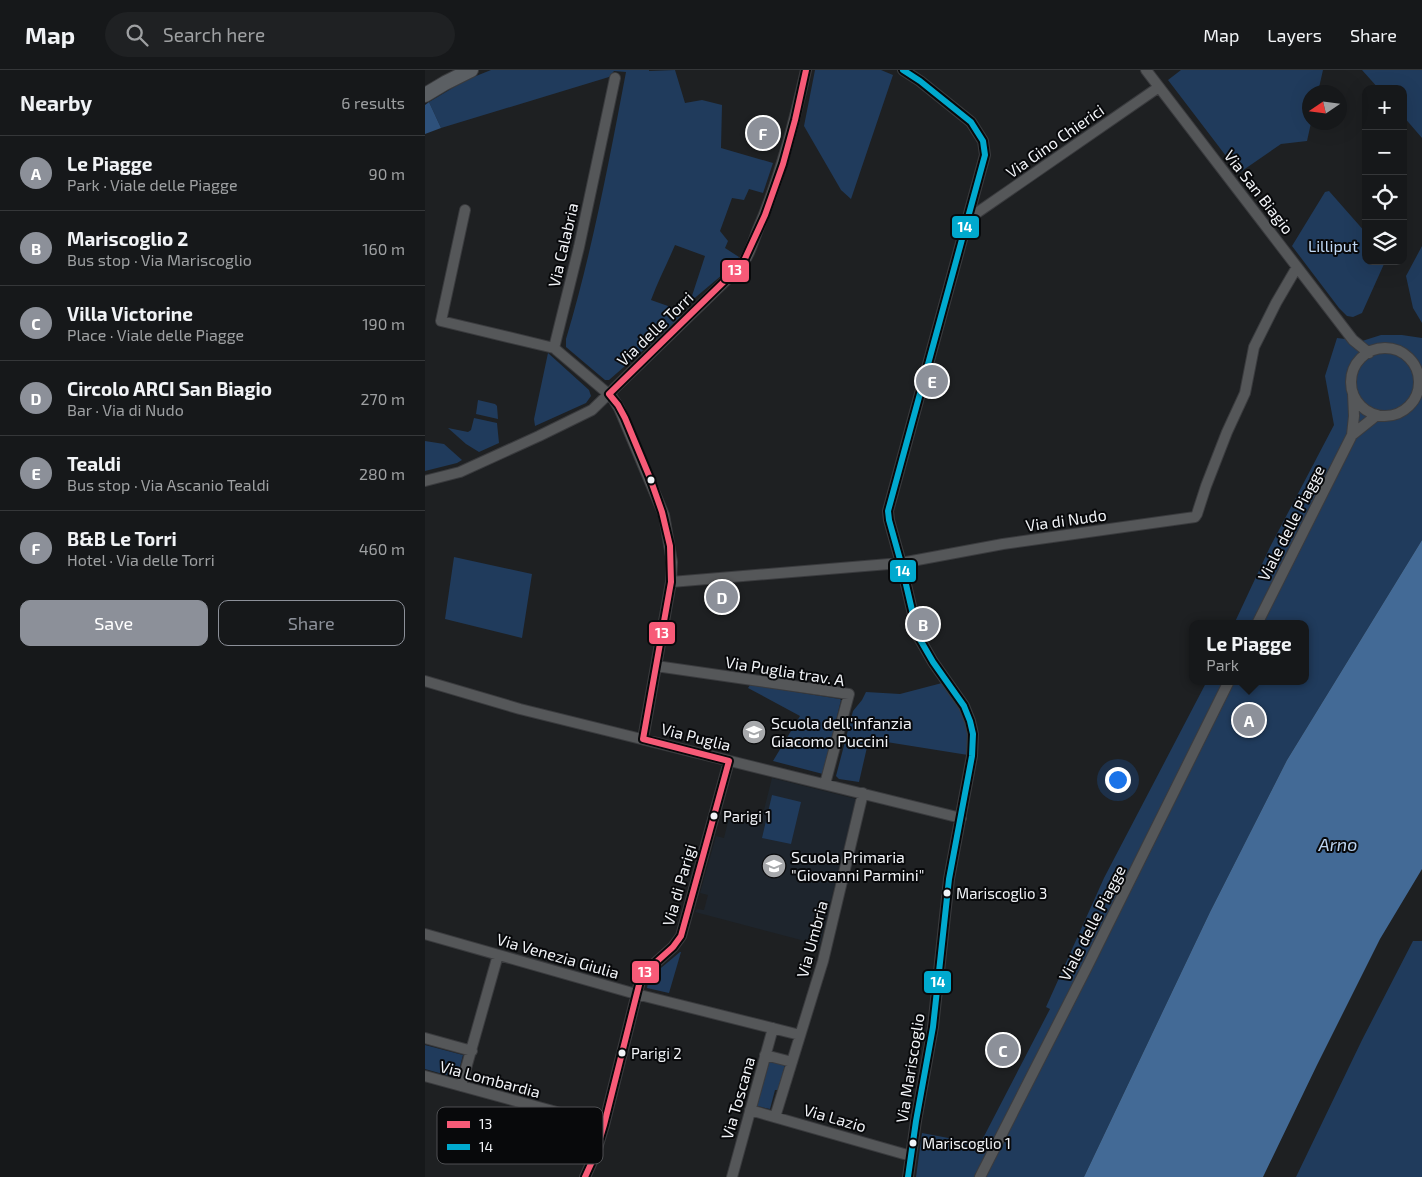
<!DOCTYPE html>
<html lang="en">
<head>
<meta charset="utf-8">
<style>
  body { margin:0; font-family:"Exo 2",sans-serif; background:#1f2123; color:#f1f3f6 }
  .controls { position:absolute; right:15px; top:15px; display:grid; overflow:hidden; border-radius:10px; box-shadow:0 5px 20px #0002 }
  .controls button { width:45px; height:45px; display:grid; place-items:center; padding:0; border:0; border-bottom:1px solid #353739; background:#16181a; color:#f1f3f6; font:25px sans-serif }
  .compass { position:absolute; left:877px; top:15px; width:45px; height:45px; border-radius:50%; background:#16181a; box-shadow:0 5px 20px #0002; rotate:257deg }
  .you { position:absolute; left:692px; top:709px; width:18px; height:18px; margin:-12px; border:4px solid #fff; border-radius:50%; background:#1a73e8; box-shadow:0 0 0 8px #1a73e833 }
  .badge { display:grid; place-items:center; width:32px; height:32px; border-radius:50%; background:#8c9099; color:#fff; font-size:16px; font-weight:700 }
  .pin { position:absolute; translate:-50% -50%; border:2px solid #fff; box-shadow:0 1px 5px #0006 }
  .popup { position:absolute; left:764px; top:550px; width:120px; height:65px; box-sizing:border-box; display:grid; place-content:center; border-radius:10px; background:#16181a; filter:drop-shadow(0 1px 4px #0005); font-size:16px; white-space:nowrap; color:#9ea0a2 }
  .popup b { font-size:19px; color:#f1f3f6 }
  .popup::after { content:''; position:absolute; left:50%; top:100%; margin-left:-10px; border:10px solid transparent; border-top-color:#16181a }
  .list { margin:0; padding:0; list-style:none }
  h2 { display:flex; justify-content:space-between; align-items:center; height:65px; margin:0; padding:0 20px; font-size:21px }
  h2 small { font-size:16px; font-weight:400; color:#9ea0a2 }
  .list li { display:grid; grid-template-columns:32px 1fr auto; gap:15px; align-items:center; box-sizing:border-box; height:75px; padding:0 20px; border-top:1px solid #353739 }
  .list b { display:block; font-size:19px; white-space:nowrap }
  .list p { margin:0; font-size:16px; white-space:nowrap; color:#9ea0a2 }
  .list em { font-size:16px; font-style:normal; color:#9ea0a2 }
  .actions { display:flex; gap:10px; padding:15px 20px }
  .actions a { flex:1; padding:11px 0; border:1px solid #8c9099; border-radius:10px; text-align:center; font-size:18px; color:#8c9099 }
  .actions .main { background:#8c9099; color:#fff }
  .icon { flex:none; width:28px; height:28px; fill:none; stroke:currentColor; stroke-width:2; stroke-linecap:round; stroke-linejoin:round }
  .map { position:relative; flex:none; width:997px; height:1107px; overflow:hidden }
  header { display:flex; align-items:center; gap:30px; box-sizing:border-box; height:70px; padding:0 25px; background:#16181a; border-bottom:1px solid #353739 }
  header strong { font-size:24px }
  nav { display:flex; gap:28px; margin-inline-start:auto; font-size:18px }
  .search { width:350px; height:45px; background:#1f2123; display:flex; align-items:center; gap:12px; box-sizing:border-box; padding:0 18px; border-radius:28px; color:#9ea0a2; font-size:19px }
  main { display:flex }
  aside { flex:1; background:#16181a }
  .map>svg:first-child { display:block }
  .built { fill:#1e252d }
  .green { fill:#203b5c }
  .forest { fill:#2e517b }
  .water { fill:#436a96 }
  .lines { fill:none; stroke-linecap:round; stroke-linejoin:round }
  .street-casing { stroke:#3a3b3e; stroke-width:12 }
  .secondary-casing { stroke:#3a3b3e; stroke-width:16 }
  .street { stroke:#555759; stroke-width:10 }
  .secondary { stroke:#5b5f63; stroke-width:14 }
  .bus-1-casing { stroke:#08090b; stroke-width:10 }
  .bus-2-casing { stroke:#08090b; stroke-width:10 }
  .bus-1 { stroke:#f75a77; stroke-width:6 }
  .bus-2 { stroke:#00a9ce; stroke-width:6 }
  .bus-dot { fill:#f1f3f7; stroke:#08090b; stroke-width:2 }
  .labels { text-anchor:middle; stroke-width:4; stroke-linejoin:round; paint-order:stroke }
  .bus-label { font-size:15px; fill:#f1f3f7; stroke:#08090b; text-anchor:start }
  .street-label { font-size:16px; fill:#f1f3f7; stroke:#08090b }
  .park-label { font-size:16px; fill:#c2daf7; stroke:#08090b }
  .poi-label { font-size:16px; fill:#f1f3f7; stroke:#08090b; text-anchor:start }
  .water-label { font-size:18px; font-style:italic; fill:#bdd5f2; stroke:#08090b }
  .key { fill:#08090b; stroke:#4e4f52; stroke-width:1 }
  .key-label { font-size:14px; fill:#f1f3f7 }
  .line-badge { stroke:#08090b; stroke-width:2 }
  .badge-label { font-size:14px; text-anchor:middle; font-weight:bold; fill:#fff }
</style>
</head>
<body>
<header>
<strong>Map</strong>
<div class="search"><svg class="icon" aria-label="search" viewBox="0 0 24 24"><circle cx="10" cy="10" r="6"/><path d="M15 15l6 6"/></svg>Search here</div>
<nav><a>Map</a><a>Layers</a><a>Share</a></nav>
</header>
<main>
<aside>
<h2>Nearby<small>6 results</small></h2>
<ul class="list">
<li><span class="badge">A</span><div><b>Le Piagge</b><p>Park · Viale delle Piagge</p></div><em>90 m</em></li>
<li><span class="badge">B</span><div><b>Mariscoglio 2</b><p>Bus stop · Via Mariscoglio</p></div><em>160 m</em></li>
<li><span class="badge">C</span><div><b>Villa Victorine</b><p>Place · Viale delle Piagge</p></div><em>190 m</em></li>
<li><span class="badge">D</span><div><b>Circolo ARCI San Biagio</b><p>Bar · Via di Nudo</p></div><em>270 m</em></li>
<li><span class="badge">E</span><div><b>Tealdi</b><p>Bus stop · Via Ascanio Tealdi</p></div><em>280 m</em></li>
<li><span class="badge">F</span><div><b>B&amp;B Le Torri</b><p>Hotel · Via delle Torri</p></div><em>460 m</em></li>
</ul>
<div class="actions"><a class="main">Save</a><a>Share</a></div>
</aside>
<div class="map">
<svg width="997" height="1107" viewBox="0 0 997 1107">
  <rect width="100%" height="100%" fill="#1e2022"/>
  <!-- built -->
  <path class="built" d="M347,708L431,729L395,875L270,842L272,839L279,840L283,825L275,823L291,766L299,768L304,748L335,756Z"/>
  <!-- green -->
  <path class="green" d="M66,0H224V1L250,0L260,33L277,30L297,35L296,78L348,93L338,123L324,119L319,130L307,128L295,161L303,171L300,178L314,187L310,194L265,232L280,186L250,175C242,194 233,211 226,230L257,241L255,248L184,310H180L141,277V269C167,182 184,92 201,2L189,1L184,7L16,58L4,32L41,10Z
    M390,0H456L468,5L426,129L416,120L379,56Z
    M756,0H898L893,22H884V52L886,53L882,71L856,74L814,103L743,10Z
    M937,0H997V68L978,46V19H954Z
    M904,121L941,163V191H959V194L937,243L928,247L922,246L914,238L867,176L900,122Z
    M997,176V253L988,238L981,206Z
    M956,265H977L997,268V470L862,690L785,842L659,1107H491L497,1063L555,1074L625,939L621,937L679,808L782,611H880V554H809L845,477L909,355L900,306L912,268L937,271Z
    M123,283L164,320L166,326L161,333L110,356L109,349Z
    M53,330L70,334L72,336L73,349L51,344Z
    M49,348L72,353L74,373L54,382L41,374L23,358L43,362L46,360Z
    M0,371L19,374L37,390L32,393L0,401Z
    M29,487L107,504L97,568L20,549Z
    M517,613C536,633 546,657 543,685L449,670L443,673L434,712L414,709L411,706L428,641L437,630L441,622L475,624Z
    M325,615L415,629L416,630L398,704L348,691L375,646L323,618Z
    M347,725L376,732L366,774L337,768Z
    M988,871H997V1107H871L937,970Z
    M255,882H256L244,923L222,918L224,908Z
    M0,975L38,985L32,1008L0,999Z
    M345,990L360,995L353,1020H350L345,1039L332,1036Z"/>
  <!-- forest -->
  <path class="forest" d="M4,32L16,58L0,64V35Z"/>
  <!-- water -->
  <path class="water" d="M997,470V799L955,869L892,995L838,1107H659L785,842L862,690Z"/>
  <g class="lines">
    <!-- street casing -->
    <g class="street-casing">
      <path id="street" d="M478,0L495,11L546,52L558,71L560,85L463,441L464,450L476,493L493,566L508,592L539,636L545,651L548,664L547,686L524,809L508,957L491,1051L483,1107
        M721,0L928,270L944,283
        M190,8L154,177L129,278L187,327L194,338L239,445L247,492L246,512L218,669
        M40,140L16,251L129,278
        M543,149L734,17
        M926 312a34 34 0 1 1 68 0a34 34 0 1 1-68 0Z
        M927,365L952,345
        M0,411L35,402L114,366L167,340L315,197C324,187 328,172 333,159C355,108 369,54 381,0
        M246,512L476,493L578,474L770,447L772,444L781,416L802,362L820,323L829,277L851,233L872,197
        M832,554L927,365L929,346L928,323
        M231,596L424,624L400,714
        M0,611L95,639L536,748
        M0,864L211,924L375,965
        M0,968L47,981
        M340,985L367,992
        M0,1006L179,1055
        M36,1016L73,885
        M325,1040L486,1086
        M350,1047L398,891L438,723
        M160,1107L170,1085L179,1055L215,911L219,903L248,877L256,866L304,691
        M307,1107L348,958
        M555,1107L663,895L804,611"/>
    </g>
    <!-- secondary casing -->
    <g class="secondary-casing">
      <path id="secondary" d="M0,25L20,13L46,0"/>
    </g>
    <!-- street -->
    <use href="#street" class="street"/>
    <!-- secondary -->
    <use href="#secondary" class="secondary"/>
    <!-- bus-1 casing -->
    <g class="bus-1-casing">
      <path id="bus-1" d="M160,1107L170,1085L179,1055L215,911L219,903L248,877L256,866L304,691L218,669L246,512L245,476L237,442L225,408L200,348L193,335L184,324L318,193L340,145L358,94L370,50L381,0"/>
    </g>
    <!-- bus-2 casing -->
    <g class="bus-2-casing">
      <path id="bus-2" d="M478,0L495,11L546,52L558,71L560,85L463,441L464,450L476,493L493,566L508,592L539,636L545,651L548,664L547,686L524,809L508,957L491,1051L483,1107"/>
    </g>
    <!-- bus-1 -->
    <use href="#bus-1" class="bus-1"/>
    <!-- bus-2 -->
    <use href="#bus-2" class="bus-2"/>
  </g>
  <!-- icons -->
  <defs>
    <g id="school-disc" transform="scale(1.25)"><circle r="9.5" fill="#a7a9ac" stroke="#08090b"/><path d="M0-5L7-2L0 1L-7-2ZM-4 1L0 2.5L4 1V4Q0 6-4 4Z" fill="#fff"/></g>
  </defs>
  <g fill-rule="evenodd">
    <use href="#school-disc" x="329" y="662"/>
    <use href="#school-disc" x="349" y="796"/>
  </g>
  <!-- markers -->
  <g class="bus-dot">
    <circle cx="226" cy="410" r="4.5"/>
    <circle cx="289" cy="746" r="4.5"/>
    <circle cx="522" cy="823" r="4.5"/>
    <circle cx="197" cy="983" r="4.5"/>
    <circle cx="488" cy="1073" r="4.5"/>
  </g>
  <g class="labels">
    <!-- bus labels -->
    <g class="bus-label">
      <text x="298" y="752">Parigi 1</text>
      <text x="531" y="829">Mariscoglio 3</text>
      <text x="206" y="989">Parigi 2</text>
      <text x="497" y="1079">Mariscoglio 1</text>
    </g>
    <!-- street labels -->
    <g class="street-label">
      <text transform="translate(630 71) rotate(-35)" y="6">Via Gino Chierici</text>
      <text transform="translate(834 122) rotate(52)" y="6">Via San Biagio</text>
      <text transform="translate(138 175) rotate(-77)" y="6">Via Calabria</text>
      <text transform="translate(230 259) rotate(-44)" y="6">Via delle Torri</text>
      <text transform="translate(641 450) rotate(-8)" y="6">Via di Nudo</text>
      <text transform="translate(866 453) rotate(-63)" y="6">Viale delle Piagge</text>
      <text transform="translate(360 601) rotate(9)" y="6">Via Puglia trav. A</text>
      <text transform="translate(271 667) rotate(14)" y="6">Via Puglia</text>
      <text transform="translate(254 815) rotate(-74)" y="6">Via di Parigi</text>
      <text transform="translate(667 853) rotate(-63)" y="6">Viale delle Piagge</text>
      <text transform="translate(387 869) rotate(-75)" y="6">Via Umbria</text>
      <text transform="translate(133 886) rotate(16)" y="6">Via Venezia Giulia</text>
      <text transform="translate(485 998) rotate(-81)" y="6">Via Mariscoglio</text>
      <text transform="translate(65 1009) rotate(15)" y="6">Via Lombardia</text>
      <text transform="translate(313 1028) rotate(-74)" y="6">Via Toscana</text>
      <text transform="translate(410 1048) rotate(16)" y="6">Via Lazio</text>
    </g>
    <!-- park labels -->
    <g class="park-label">
      <text x="908" y="182">Lilliput</text>
    </g>
    <!-- poi labels -->
    <g class="poi-label">
      <text x="346" y="659">Scuola dell'infanzia<tspan x="346" dy="18">Giacomo Puccini</tspan></text>
      <text x="366" y="793">Scuola Primaria<tspan x="366" dy="18">"Giovanni Parmini"</tspan></text>
    </g>
    <!-- water labels -->
    <g class="water-label">
      <text x="913" y="781">Arno</text>
    </g>
  </g>
  <!-- legend -->
  <rect x="12" y="1037" width="166" height="57" rx="8" class="key"/>
  <rect x="22" y="1051" width="23" height="7" fill="#f75a77"/>
  <rect x="22" y="1074" width="23" height="6" fill="#00a9ce"/>
  <g class="key-label">
    <text x="54" y="1059">13</text>
    <text x="54" y="1082">14</text>
  </g>
  <g class="line-badge">
    <rect x="526" y="145" width="29" height="24" rx="5" fill="#00a9ce"/>
    <rect x="296" y="189" width="29" height="24" rx="5" fill="#f75a77"/>
    <rect x="464" y="489" width="28" height="24" rx="5" fill="#00a9ce"/>
    <rect x="223" y="551" width="28" height="24" rx="5" fill="#f75a77"/>
    <rect x="206" y="890" width="29" height="24" rx="5" fill="#f75a77"/>
    <rect x="498" y="900" width="29" height="24" rx="5" fill="#00a9ce"/>
  </g>
  <g class="badge-label">
    <text x="540" y="162">14</text>
    <text x="310" y="205">13</text>
    <text x="478" y="506">14</text>
    <text x="237" y="568">13</text>
    <text x="220" y="907">13</text>
    <text x="513" y="917">14</text>
  </g>
</svg>
<div class="controls">
<button>+</button>
<button>−</button>
<button><svg class="icon" aria-label="locate" viewBox="0 0 24 24"><circle cx="12" cy="12" r="6"/><path d="M12 2v4M12 18v4M2 12h4M18 12h4"/></svg></button>
<button><svg class="icon" aria-label="layers" viewBox="0 0 24 24"><path d="M12 4l9 5-9 5-9-5zM3 14l9 5 9-5"/></svg></button>
</div>
<svg class="compass" viewBox="-18 -18 36 36"><path d="M0-13l5 13h-10z" fill="#e53935"/><path d="M0 13l5-13h-10z" fill="#9ea0a2"/></svg>
<div class="you"></div>
<div class="pin badge" style="left:824px;top:650px">A</div>
<div class="popup"><b>Le Piagge</b>Park</div>
<div class="pin badge" style="left:498px;top:554px">B</div>
<div class="pin badge" style="left:578px;top:980px">C</div>
<div class="pin badge" style="left:297px;top:527px">D</div>
<div class="pin badge" style="left:507px;top:311px">E</div>
<div class="pin badge" style="left:338px;top:63px">F</div>
</div>
</main>
</body>
</html>
